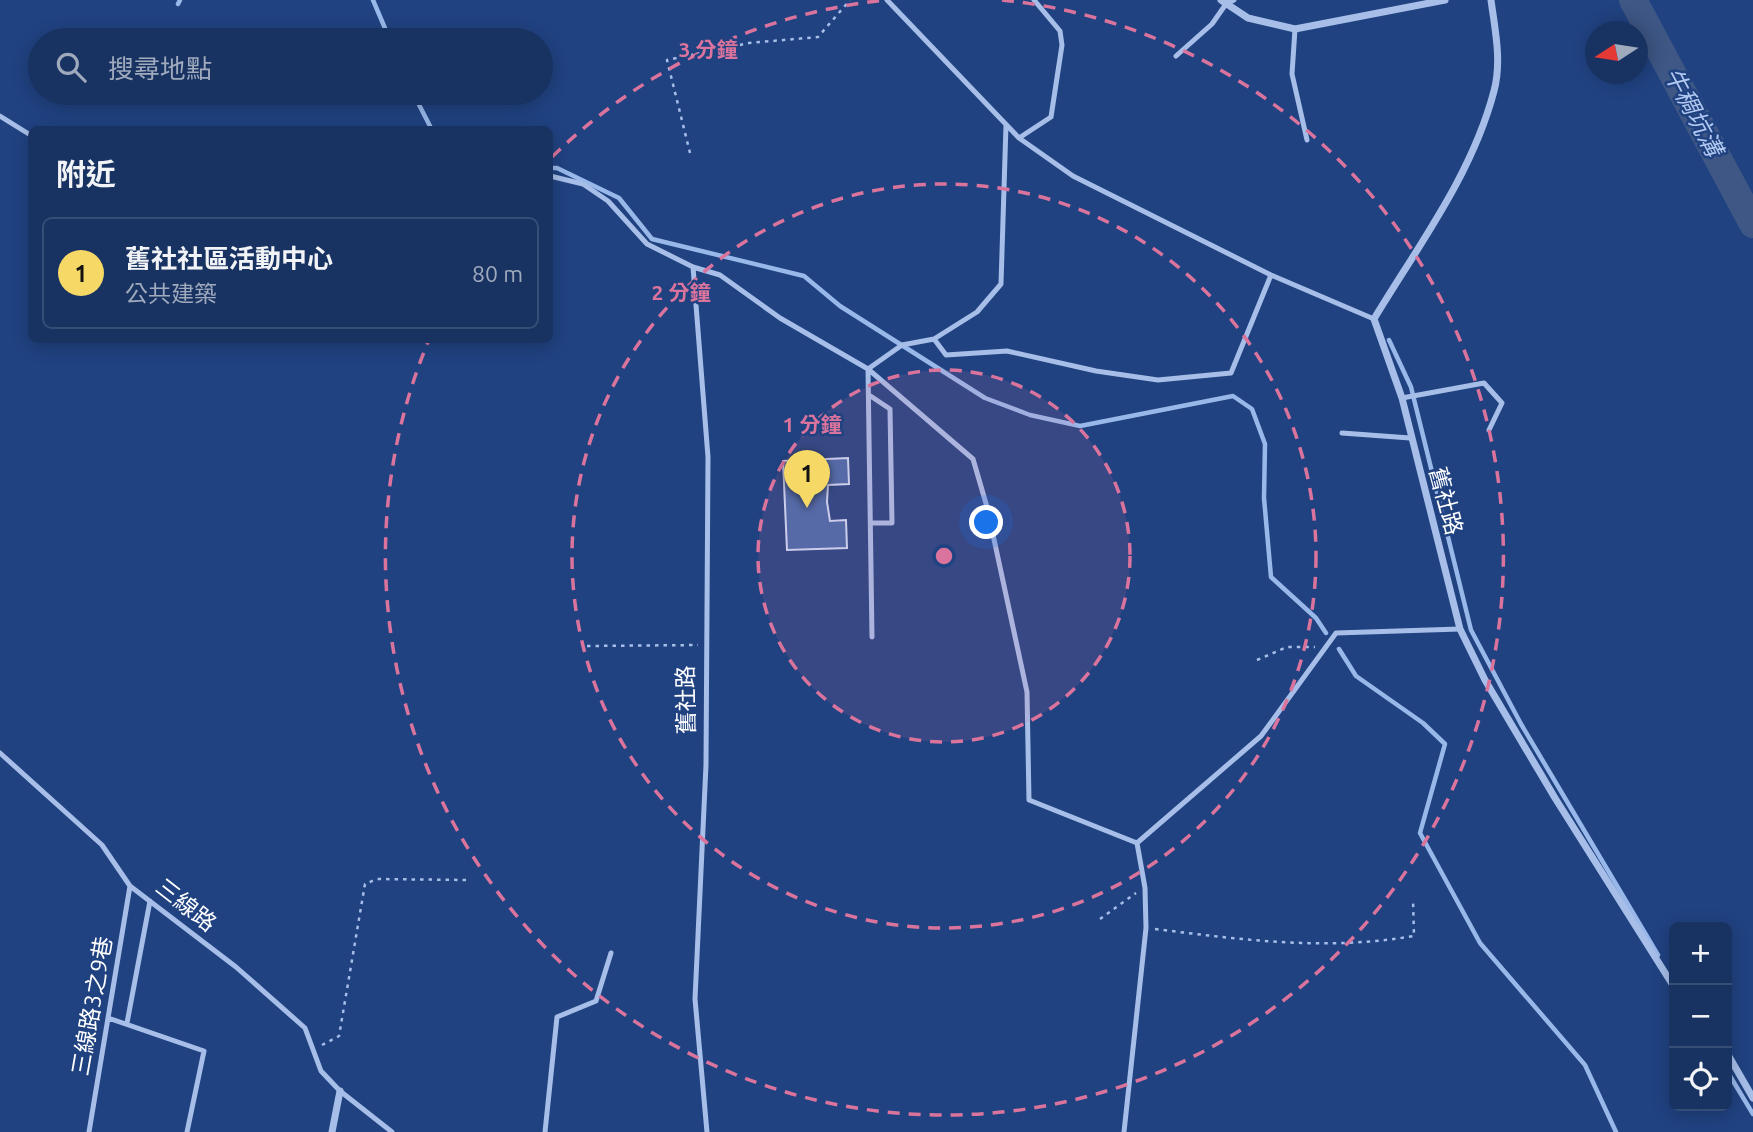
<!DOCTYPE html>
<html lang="zh-TW">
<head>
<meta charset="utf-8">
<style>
  body { margin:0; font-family:Ubuntu,"Noto Sans TC",sans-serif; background:#213a67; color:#f1f3f6 }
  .controls { position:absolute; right:21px; bottom:21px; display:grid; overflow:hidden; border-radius:10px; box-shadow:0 4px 18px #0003 }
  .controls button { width:63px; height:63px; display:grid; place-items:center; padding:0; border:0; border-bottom:2px solid #364d76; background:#183261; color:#f1f3f6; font:35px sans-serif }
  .compass { position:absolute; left:1585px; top:21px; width:63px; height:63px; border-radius:50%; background:#183261; box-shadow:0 4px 18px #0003; rotate:258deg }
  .you { position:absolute; left:987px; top:523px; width:24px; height:24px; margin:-18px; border:5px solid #fff; border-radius:50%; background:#1a73e8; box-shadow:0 0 0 10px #1a73e833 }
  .badge { display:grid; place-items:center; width:46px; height:46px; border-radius:50%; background:#f6d866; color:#111; font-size:23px; font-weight:700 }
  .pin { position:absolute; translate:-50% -58px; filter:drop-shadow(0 2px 4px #0008) }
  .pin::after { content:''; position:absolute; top:37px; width:24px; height:21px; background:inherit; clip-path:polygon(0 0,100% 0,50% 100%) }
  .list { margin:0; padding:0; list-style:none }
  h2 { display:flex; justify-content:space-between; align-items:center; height:91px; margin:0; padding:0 28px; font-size:30px }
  h2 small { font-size:23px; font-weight:400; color:#9faabd }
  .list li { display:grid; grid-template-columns:46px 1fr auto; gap:21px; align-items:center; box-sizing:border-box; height:112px; margin:0 14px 14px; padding:0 14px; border:2px solid #364d76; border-radius:10px }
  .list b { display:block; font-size:26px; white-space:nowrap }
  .list p { margin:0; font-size:23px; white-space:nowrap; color:#9faabd }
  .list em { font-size:23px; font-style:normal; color:#9faabd }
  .icon { flex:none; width:38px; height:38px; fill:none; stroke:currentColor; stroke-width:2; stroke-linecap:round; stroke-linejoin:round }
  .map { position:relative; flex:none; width:1753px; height:1132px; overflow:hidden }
  .search { position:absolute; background:#183261; box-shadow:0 4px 18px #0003; left:28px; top:28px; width:525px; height:77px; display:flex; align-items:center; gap:18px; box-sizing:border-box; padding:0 24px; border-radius:38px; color:#9faabd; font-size:26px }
  .panel { position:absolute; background:#183261; box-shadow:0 4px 18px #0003; left:28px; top:126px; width:525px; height:217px; border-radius:10px }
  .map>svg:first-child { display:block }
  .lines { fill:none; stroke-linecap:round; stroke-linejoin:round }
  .stream { stroke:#99b8ea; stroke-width:4.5 }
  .river { stroke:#3e5785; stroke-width:28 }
  .building { fill:#4469a9; stroke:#cadaf6; stroke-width:2 }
  .path { stroke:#a6bee8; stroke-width:2.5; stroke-dasharray:3.5 5; stroke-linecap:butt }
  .service { stroke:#a6bee8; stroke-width:5 }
  .minor { stroke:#a6bee8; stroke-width:7 }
  .ring { fill:none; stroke:#da749d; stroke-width:3.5; stroke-dasharray:12 9 }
  .labels { text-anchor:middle; stroke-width:5; stroke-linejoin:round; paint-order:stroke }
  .street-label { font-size:23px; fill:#fff; stroke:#204281 }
  .water-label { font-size:24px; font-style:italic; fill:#b1c8f0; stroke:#204281 }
  .centre { fill:#da749d; stroke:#204281; stroke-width:3.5 }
  .ring-label { font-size:21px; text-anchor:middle; font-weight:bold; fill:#da749d; stroke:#204281; stroke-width:5; stroke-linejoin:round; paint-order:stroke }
</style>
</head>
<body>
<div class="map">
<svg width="1753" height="1132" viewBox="0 0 1753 1132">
  <rect width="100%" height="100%" fill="#204281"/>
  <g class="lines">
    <!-- stream -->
    <path class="stream" d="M373,0L390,40
      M178,4L180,0
      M413,93L432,130
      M550,168H557L619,198L652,239L804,276L840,306L985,398L1030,415L1080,426L1233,396L1252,409L1265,444L1264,498L1271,577L1316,618L1326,633
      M1389,340L1411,387L1471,630L1521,724L1658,955
      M1339,649L1356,676L1423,723L1445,744L1420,833L1480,943L1585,1065L1616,1132
      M1727,1071L1753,1114"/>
    <!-- river -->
    <path class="river" d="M1633,0L1753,224"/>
  </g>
  <!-- building -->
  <path class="building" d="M848,458L849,484L828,485L827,502L830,521L846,520L847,548L787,550L783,461Z"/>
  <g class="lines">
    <!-- path -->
    <path class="path" d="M690,153L667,60L749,43L818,37L850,0
      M587,646L698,645
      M1257,660L1287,647H1315
      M1100,919L1136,893
      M1155,929C1244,940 1326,951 1414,936L1413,899
      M322,1045L339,1036L365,884L377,879L466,880"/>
    <!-- service -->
    <path class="service" d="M887,0L1019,138L1073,176L1271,275L1374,319
      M1295,29L1292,74L1307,140
      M1176,56L1212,24L1226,4L1234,0
      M0,116L32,136
      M1019,138L1051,117L1062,45L1060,31L1034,0
      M550,176L583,184L608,201L647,244L693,267L720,275L780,318L868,369L973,459L987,507L1027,692L1029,800L1137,843L1261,736L1336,633L1460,629
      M693,267L708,457L706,765L695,999L707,1132
      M934,339L946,355L1007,351L1096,371L1158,380L1231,373L1271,275
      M869,395L890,409L892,523H871
      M1402,398L1484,383L1502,403L1489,430
      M1342,433L1410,438
      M872,637L868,369L902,345L934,339L977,312L1001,284L1006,125
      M0,753L102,845L130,886L236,967L305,1028L321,1071L340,1091L392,1132
      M108,1018L204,1051L187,1132
      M127,1023L150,901
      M89,1132L130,886
      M545,1132L557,1017L596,1001L611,953
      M1124,1132L1146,928L1145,888L1137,843"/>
    <!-- minor -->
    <path class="minor" d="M1221,0L1248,18L1295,29L1445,0
      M1491,0C1495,30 1502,61 1494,91C1472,175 1418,246 1374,319L1402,398L1460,629L1485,680L1555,798L1674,987
      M1727,1053L1753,1098
      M332,1132L340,1091"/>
  </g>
  <!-- distance rings -->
  <circle cx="944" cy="556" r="186" fill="#da749d" fill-opacity=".12"/>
  <g class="ring">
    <circle cx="944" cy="556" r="186"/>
    <circle cx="944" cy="556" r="372"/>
    <path d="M552 157A559 559 0 0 1 886 0M1002 0A559 559 0 1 1 428 342"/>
  </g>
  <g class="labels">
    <!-- street labels -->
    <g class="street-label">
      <text transform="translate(1446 501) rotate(75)" y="8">舊社路</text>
      <text transform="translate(686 700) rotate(-91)" y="8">舊社路</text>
      <text transform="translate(186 905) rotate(38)" y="8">三線路</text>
      <text transform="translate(92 1006) rotate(-80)" y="8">三線路3之9巷</text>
    </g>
    <!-- water labels -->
    <g class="water-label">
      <text transform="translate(1693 112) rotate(62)" y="8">牛稠坑溝</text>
    </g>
  </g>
  <circle cx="944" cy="556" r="10" class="centre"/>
  <g class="ring-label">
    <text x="708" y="57">3 分鐘</text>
    <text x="681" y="300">2 分鐘</text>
    <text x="812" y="432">1 分鐘</text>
  </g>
</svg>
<div class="controls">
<button>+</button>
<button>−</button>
<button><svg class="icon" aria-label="locate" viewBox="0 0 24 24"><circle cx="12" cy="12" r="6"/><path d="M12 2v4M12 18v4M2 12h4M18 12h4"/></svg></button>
</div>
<svg class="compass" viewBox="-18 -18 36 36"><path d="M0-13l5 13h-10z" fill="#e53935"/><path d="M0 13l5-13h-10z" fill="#9faabd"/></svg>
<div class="you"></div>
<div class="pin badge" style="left:807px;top:508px">1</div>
<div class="search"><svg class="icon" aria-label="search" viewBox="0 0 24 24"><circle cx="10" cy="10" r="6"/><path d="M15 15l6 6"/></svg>搜尋地點</div>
<section class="panel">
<h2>附近<small></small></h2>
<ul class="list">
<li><span class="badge">1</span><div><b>舊社社區活動中心</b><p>公共建築</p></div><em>80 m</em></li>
</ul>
</section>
</div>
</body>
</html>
